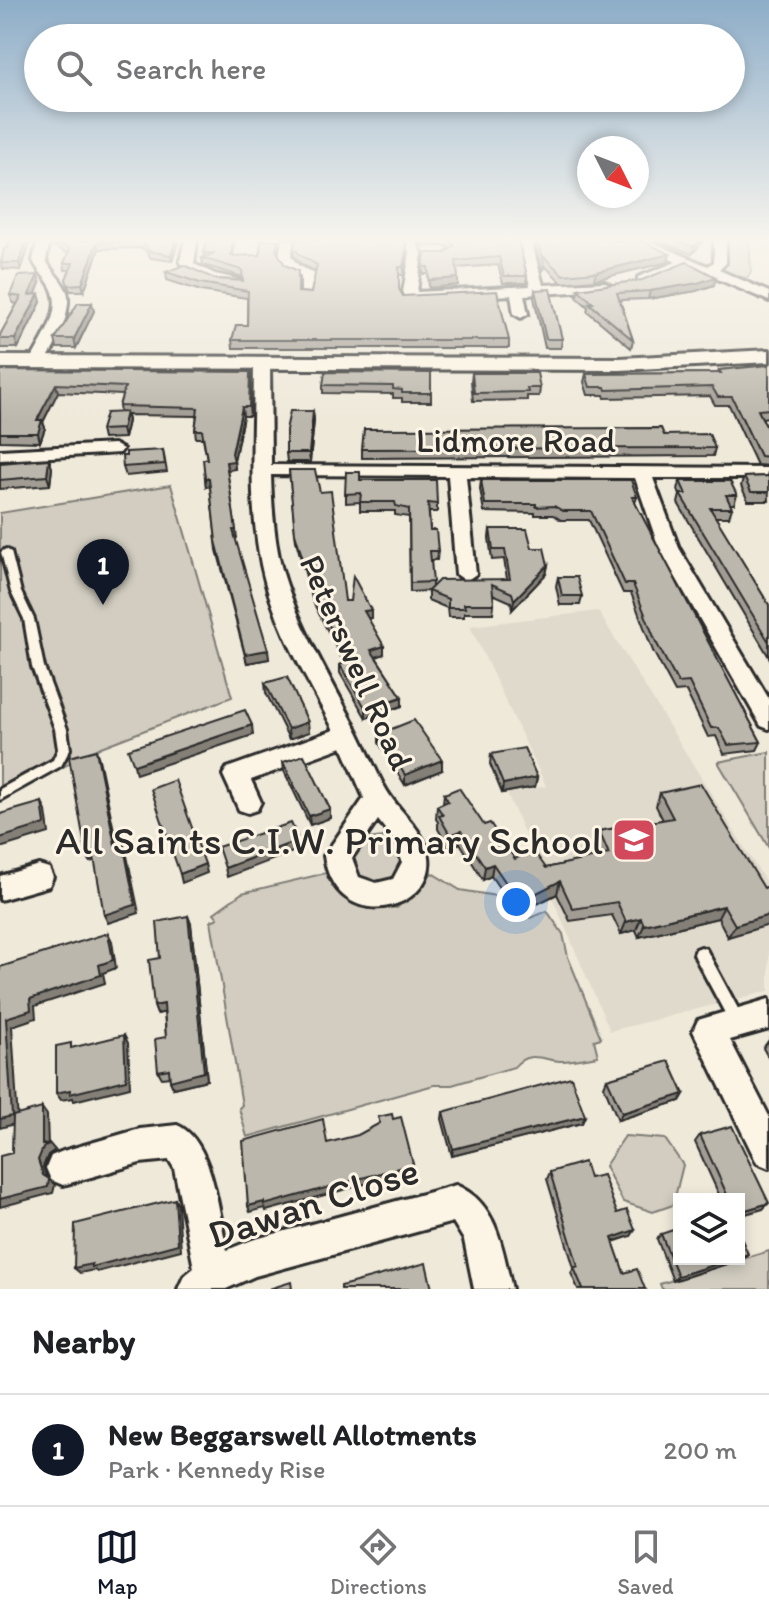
<!DOCTYPE html>
<html lang="en">
<head>
<meta charset="utf-8">
<style>
  body { margin:0; font-family:Itim,sans-serif; background:#f6f6f6; color:#202124 }
  .controls { position:absolute; right:24px; bottom:24px; display:grid; overflow:hidden; border-radius:0px; box-shadow:0 4px 12px #0003 }
  .controls button { width:72px; height:72px; display:grid; place-items:center; padding:0; border:0; border-bottom:2px solid #e0e0e0; background:#fff; color:#202124; font:40px sans-serif }
  .compass { position:absolute; left:577px; top:136px; width:72px; height:72px; border-radius:50%; background:#fff; box-shadow:0 4px 12px #0003; rotate:132deg }
  .you { position:absolute; left:516px; top:902px; width:28px; height:28px; margin:-20px; border:6px solid #fff; border-radius:50%; background:#1a73e8; box-shadow:0 0 0 12px #1a73e833 }
  .badge { display:grid; place-items:center; width:52px; height:52px; border-radius:50%; background:#111827; color:#fff; font-size:26px; font-weight:700 }
  .pin { position:absolute; translate:-50% -66px; filter:drop-shadow(0 2px 4px #0008) }
  .pin::after { content:''; position:absolute; top:42px; width:28px; height:24px; background:inherit; clip-path:polygon(0 0,100% 0,50% 100%) }
  .list { margin:0; padding:0; list-style:none }
  h2 { display:flex; justify-content:space-between; align-items:center; height:104px; margin:0; padding:0 32px; font-size:34px }
  h2 small { font-size:26px; font-weight:400; color:#757577 }
  .list li { display:grid; grid-template-columns:52px 1fr auto; gap:24px; align-items:center; box-sizing:border-box; height:112px; padding:0 32px; border-top:2px solid #e0e0e0 }
  .list b { display:block; font-size:30px; white-space:nowrap }
  .list p { margin:0; font-size:26px; white-space:nowrap; color:#757577 }
  .list em { font-size:26px; font-style:normal; color:#757577 }
  .icon { flex:none; width:44px; height:44px; fill:none; stroke:currentColor; stroke-width:2; stroke-linecap:round; stroke-linejoin:round }
  .map { position:relative; flex:none; width:769px; height:1289px; overflow:hidden }
  .search { position:absolute; background:#fff; box-shadow:0 4px 12px #0003; left:24px; right:24px; top:24px; height:88px; display:flex; align-items:center; gap:20px; box-sizing:border-box; padding:0 28px; border-radius:44px; color:#757577; font-size:30px }
  .sheet { height:216px; background:#fff }
  nav { display:flex; justify-content:space-around; align-items:center; box-sizing:border-box; height:112px; border-top:2px solid #e0e0e0; background:#fff; font-size:22px; color:#757577 }
  nav a { display:grid; justify-items:center; gap:4px }
  nav .on { color:#111827 }
  .map>svg:first-child { display:block }
  .built { fill:#e0dacc }
  .green { fill:#d2cdc0; stroke:#7e7c76; stroke-width:2 }
  .lines { fill:none; stroke-linecap:round; stroke-linejoin:round }
  .lane-casing { stroke:#2b2b2b; stroke-width:6 }
  .street-casing { stroke:#2b2b2b; stroke-width:6 }
  .secondary-casing { stroke:#2b2b2b; stroke-width:6 }
  .lane { fill:#fcf5e5; fill-rule:evenodd }
  .street { fill:#fcf5e5; fill-rule:evenodd }
  .secondary { fill:#fcf5e5; fill-rule:evenodd }
  .wall { fill:#a29d94; stroke:#2b2b2b; stroke-width:2 }
  .shaded-wall { fill:#848078; stroke:#2b2b2b; stroke-width:2 }
  .building { fill:#bcb7ac; stroke:#2b2b2b; stroke-width:2 }
  .labels { text-anchor:middle; stroke-width:6; stroke-linejoin:round; paint-order:stroke }
  .street-label { font-size:34px; fill:#2b2b2b; stroke:#fcf5e5 }
  .near-poi-label { font-size:40px; fill:#2b2b2b; stroke:#fcf5e5; text-anchor:end }
  .near-street-label { font-size:40px; fill:#2b2b2b; stroke:#fcf5e5 }
</style>
</head>
<body>
<div class="map">
<svg width="769" height="1289" viewBox="0 0 769 1289">
  <rect width="100%" height="100%" fill="#efe9da"/>
  <filter id="ink" filterUnits="userSpaceOnUse"><feTurbulence type="fractalNoise" baseFrequency=".0125" numOctaves="2"/><feDisplacementMap in="SourceGraphic" scale="16" xChannelSelector="R" yChannelSelector="G"/><feConvolveMatrix kernelMatrix="1 2 1 2 8 2 1 2 1" color-interpolation-filters="sRGB"/></filter>
  <g filter="url(#ink)">
    <!-- built -->
    <path class="built" d="M598,611L769,887V991L610,1031L507,793L546,786L470,626Z"/>
    <!-- green -->
    <path class="green" d="M724,240H749L751,272L747,278L727,275L723,270Z
      M171,485L232,697L101,747L0,800V513Z
      M769,752V848L718,762Z
      M385,837L400,846L406,860L401,876L386,886L353,877L347,862C354,842 364,838 385,837Z
      M326,873L358,902L397,908L432,873L460,890L496,896L530,918L547,911L563,934L568,957L601,1038L594,1040L598,1056C587,1058 576,1060 564,1061C546,1062 529,1048 514,1067L452,1085H434L247,1137L239,1108L242,1105L211,921L218,918L214,913L242,893Z
      M625,1136L665,1139L683,1165L673,1205L653,1212L623,1202L605,1166Z
      M769,1251V1289H662L660,1284Z"/>
    <g class="lines">
      <!-- lane casing -->
      <g class="lane-casing">
        <path id="lane" d="M6,549L11,552L21,592L34,619L44,667L67,729L70,749L61,766L0,800V789L53,760L58,749L55,729L32,667L24,619L11,592L1,552Z
          M701,947L706,949L743,1018L746,1023L743,1028L738,1031L733,1028L696,959L694,954L696,949Z"/>
      </g>
      <!-- street casing -->
      <g class="street-casing">
        <path id="street" d="M38,240H50L46,260C51,272 62,279 67,292C73,308 53,361 38,367L30,362C40,342 61,315 53,292C49,279 37,272 33,260Z
          M185,240H197L194,264L215,274L242,280V286C224,288 187,278 180,261Z
          M282,240H294L291,256L298,265L315,274L311,298H301V276L288,271L279,256Z
          M403,240H415L422,253L417,292L530,286L519,240H531L543,285L605,282L612,286L605,290L524,295L528,314L521,318L514,314L511,295L409,301L402,297L410,253Z
          M631,240H647L708,266L714,262V240H726V263L719,270L769,292V301L687,266L648,283H638V277L676,262Z
          M262,358L270,363L271,465L769,468V478H653L679,548L769,699V729L761,726L659,548L635,478L466,477L476,574L466,581L456,574L448,476L271,475C272,506 274,537 281,566C296,621 326,670 352,720C364,742 373,765 384,786C397,811 425,829 429,857C436,911 336,937 324,856L364,798L342,747L251,780L261,802L257,810L248,813L239,810L223,775L227,768L334,730C309,683 281,636 266,585C246,513 254,436 254,363ZM378,820L398,846L402,862L393,879L376,883L359,877L352,858Z
          M114,444L123,449L120,453L0,460V450Z
          M39,865L49,868L53,877L49,886L0,900V876Z
          M769,999V1029L730,1040L769,1116V1168L757,1163L693,1031L698,1020Z
          M177,1125C213,1140 219,1215 227,1250L252,1240L456,1185C498,1203 502,1249 512,1289H474L464,1240L453,1222L255,1276L226,1289H178L184,1276L194,1268L174,1168L169,1160L140,1163L63,1185L51,1180L46,1168L51,1156L63,1151L140,1129Z"/>
      </g>
      <!-- secondary casing -->
      <g class="secondary-casing">
        <path id="secondary" d="M769,350V362L620,370L0,368V356L620,358Z"/>
      </g>
      <!-- lane -->
      <use href="#lane" class="lane"/>
      <!-- street -->
      <use href="#street" class="street"/>
      <!-- secondary -->
      <use href="#secondary" class="secondary"/>
    </g>
    <!-- wall -->
    <path class="wall" d="M10,240H31L21,270L3,269L1,263Z
      M51,240H177L178,242L172,261L151,258L143,248L99,249L84,291H70L66,279L70,270H65L64,263L68,254L52,244Z
      M207,240H235L233,256L260,255L261,240H280L277,253L299,292L311,293L316,272L300,263L294,255V248L407,254L403,275H399V289L403,296L509,340V348H233L232,340L247,325V298L201,291L167,280L166,272L215,279L243,280V277L203,265L202,258L205,257L204,253Z
      M417,240H518L527,276L526,283H503L498,265L457,268L458,285L429,288L428,274H423V267L450,249L446,246H422Z
      M533,240H640L668,262L594,280L562,283L544,265L543,271Z
      M655,240H704L692,254Z
      M40,283L35,294L41,302L18,348H0V335L17,304L13,303L10,295Z
      M714,285L696,291L648,299L620,300L633,340L631,348L587,311L588,307L577,297L578,289Z
      M535,290L562,339L561,348H545L534,298Z
      M94,311L76,348H57L55,339Z
      M769,365V417L762,418L769,432V466L757,465L729,405H715L710,396L605,398L604,395H588L584,382L586,374L718,373L719,370Z
      M0,370L251,380L250,416H243L234,460L235,469L227,470L237,538L235,539L269,659L247,663L217,550L210,486L206,487L205,478L207,459L203,438H196L195,430L197,416L127,415L128,421L124,438L103,439L101,430L120,413L119,406L122,395L58,392L43,422L45,428L40,442L0,441Z
      M431,373V402H402V398H393V394L323,393V385Z
      M472,373L540,388L539,396H527V400L473,401L471,381Z
      M313,411L314,420L310,462H287L286,453Z
      M664,435L715,448L713,456L362,458V449Z
      M163,450L167,472L126,476L123,467Z
      M49,459L52,468L50,485L0,489V463Z
      M289,470L345,601L371,610V618L368,619L384,654L376,657L402,697V706L366,718L340,673V665L344,663L313,602L296,541Z
      M346,472L361,480L437,504V512H429L430,530L438,551L437,560H431L432,587L507,579L504,559L492,560L489,538L490,529L532,548L548,565L546,574L512,610L511,602L493,594L494,604L493,613H464V617H448L447,608L428,600V591L410,592L409,517L395,515V511H360V502L346,503Z
      M768,472L769,501H748L741,486L744,477L767,476Z
      M481,480L637,497L635,503L761,742L757,750L724,754L716,736L708,737L686,691L675,692L653,651L631,593H623L589,520H561L553,515H535V513L484,512L480,489Z
      M680,481L737,495L734,504H730L732,508L729,517H715L769,605V657L678,503L680,495L678,490Z
      M558,577L582,596L580,605H560L556,586Z
      M265,683L309,732L289,739L266,693Z
      M379,734L442,770L405,785L379,743Z
      M491,754L537,777L535,787L502,793L490,764Z
      M283,762L330,809V818L310,825L284,771Z
      M660,793L764,888L728,937L718,918L639,937L636,930L621,934L612,915L570,921L557,894L517,914L491,876L483,880L460,843L449,848L438,829V822L436,819L437,806L443,803L444,794L484,825L515,859L546,868L601,856L595,843L599,831L663,820L656,806Z
      M188,916L191,924L207,1080L173,1088L170,1077L162,1078L158,1071L166,1037L164,1012L157,1014L154,1006L160,958Z
      M769,1040V1059L763,1048Z
      M607,1079L684,1094L680,1101L618,1120L604,1086Z
      M443,1112L585,1116L582,1123L452,1156L442,1119Z
      M700,1135L763,1209L739,1199H721L695,1142Z
      M550,1172L589,1178L617,1213L635,1230L631,1236L613,1242L624,1273L645,1289H578L571,1273L574,1268L547,1179Z
      M661,1234L742,1259L673,1281L657,1239Z"/>
    <!-- shaded-wall -->
    <path class="shaded-wall" d="M27,240H31L21,270L19,263Z
      M176,240H177L178,242L172,261L171,255Z
      M233,240H235L231,264V256Z
      M700,240H704L692,254L694,247Z
      M97,243L99,249L84,291L82,284Z
      M670,254L668,262L594,280L596,272Z
      M38,275L40,283L32,303L29,295Z
      M716,277L714,285L696,291L648,299L650,291Z
      M458,278V285L429,288V280Z
      M39,294L41,302L18,348L15,339Z
      M92,303L94,311L76,348L74,339Z
      M250,372L251,380L250,416L249,407Z
      M56,384L58,392L43,422L45,428L40,442L38,433L37,420Z
      M242,407L243,416L234,461L235,469L227,470L226,462L232,453Z
      M313,411L314,420L310,462L309,453Z
      M126,412L128,421L124,438L122,429Z
      M49,459L52,468L50,485L47,476Z
      M205,478H209L210,486L206,487Z
      M548,565L546,574L512,610L514,600Z
      M371,610V618L364,620V611Z
      M384,646V654L371,659V650Z
      M268,650L269,659L247,663L245,654Z
      M402,697V706L366,718V709Z
      M308,722L309,732L289,739L288,729Z
      M252,725L253,735L136,774L134,765Z
      M96,750L99,759L119,854L115,845Z
      M442,760V770L405,785V775Z
      M537,777L535,787L502,793L503,784Z
      M42,802L46,811L49,833L0,848V838Z
      M330,809V818L310,825L309,816Z
      M461,831L460,843L449,848L450,835Z
      M299,840L300,849L227,877L225,868Z
      M123,842L126,851L139,913L108,923L104,915Z
      M93,851L97,860L90,862L86,853Z
      M205,864L207,873L182,883L180,874Z
      M493,864L491,876L483,880L485,867Z
      M560,881L557,894L517,914L519,902Z
      M724,906L718,918L639,937L644,925Z
      M769,915V925L728,937L735,925Z
      M188,916L191,924L207,1080L173,1088L170,1081Z
      M641,918L636,930L621,934L626,922Z
      M108,933L112,941L116,968L103,973L105,983L35,1006L36,1018L12,1026L18,1123L0,1128L6,1018L30,999L99,965Z
      M164,1004L167,1012L157,1014L154,1006Z
      M124,1035L128,1043L130,1087L74,1101L73,1098L61,1100L56,1093Z
      M684,1094L680,1101L618,1120L622,1113Z
      M42,1108L47,1115L48,1145L49,1143L55,1150L48,1155L43,1167L48,1181L43,1175L38,1160L42,1145Z
      M585,1116L582,1123L452,1156L453,1149Z
      M413,1164V1171L266,1211L265,1208L250,1212L248,1206Z
      M49,1179L55,1185L53,1193L0,1207V1199Z
      M175,1199L178,1205L181,1250L97,1272L94,1270L80,1273L74,1268Z
      M769,1203L763,1209L739,1216V1212Z
      M635,1230L631,1236L608,1243L612,1238Z
      M748,1254L742,1259L673,1281L678,1276L732,1259H739V1257Z"/>
    <!-- building -->
    <path class="building" d="M10,240H27L19,263H1L4,249L8,247Z
      M53,240H176L171,255L149,251L142,241L97,243L82,284L68,285L66,279L73,263H64L70,249Z
      M207,240H233L231,256L260,255L261,240H278L276,250L285,265L298,271V292L311,293L317,265L300,255L294,248L295,240H405L407,246L403,267H399V289L403,296L497,291L509,340H232L236,325H247L248,291L200,283L166,272L184,265L215,279L243,281L242,270L202,258L215,253H204Z
      M448,240H518L527,276H504L499,257L456,261L458,278L429,280L428,267H423L425,253H446L455,245Z
      M536,240H640L670,254L596,272L563,275L542,255L544,263Z
      M675,240H700L694,247Z
      M687,262L716,277L698,283L650,291L617,293L633,340L589,303H593L578,289L642,280Z
      M38,275L29,295L39,294L15,339H0V335L21,297L10,295L18,276Z
      M550,289L562,339H546L535,290Z
      M78,303H92L74,339H55Z
      M769,365V409L758,410L769,432V457L760,456L732,397H718L712,387L606,390L605,387H590L586,374L721,373L719,370Z
      M0,370L250,372L249,407H242L232,453L234,461L226,462L236,530H233L268,650L245,654L216,541L209,478H205L203,459H207L202,430H195L198,408L119,406L125,387L56,384L37,420H42L38,433H0Z
      M325,372L431,373V393H402V390L393,389V386L323,385Z
      M472,373H537L540,388H527L528,392L474,393Z
      M290,411H313L309,453H286V430Z
      M126,412L122,429L101,430L106,413Z
      M661,428L664,435L709,434L715,448L362,449L364,429Z
      M163,450L165,464L123,467L122,456H126V452Z
      M49,459L47,476L0,480V463Z
      M289,470H315L320,492L331,491L345,601H350L353,576L371,610L364,611L384,646L371,650L402,697L366,709L340,665L347,662L313,593L295,533Z
      M346,472H360V480H436L437,504L428,503L430,530H436L438,551H430L433,582L410,583L409,509L396,506L395,502H360L361,493L345,494Z
      M769,476V492H751L744,477Z
      M481,480H631L637,497H632L761,742L728,745L719,728H711L689,682L678,683L656,642L633,584H625L591,511H563L554,506L536,507V504H485Z
      M680,481H730L737,495H726L732,508H710L769,605V642L680,494H686Z
      M490,529H527L532,548H544L548,565L514,600L512,593L492,584L494,604H464L465,608H448V599L428,591L439,580L510,579L505,550H493Z
      M558,577H577L582,596H562Z
      M287,677L308,722L288,729L265,683Z
      M245,710L252,725L134,765L128,749Z
      M414,720L442,760L405,775L379,734Z
      M524,748L537,777L503,784L491,754Z
      M96,750L115,845L123,842L135,905L104,915L93,851L86,853L69,757Z
      M304,755L330,809L309,816L283,762Z
      M175,780L205,864L180,874L151,789Z
      M701,784L764,888L769,886V915L735,925L724,906L644,925L641,918L626,922L617,902L573,909L560,881L519,902L493,864L485,867L461,831L450,835L439,816L443,815L437,806L448,801L444,794L459,788L484,825L490,823L515,859L533,850L546,868L609,854L599,831L673,818L660,793Z
      M42,802L45,824L0,838V814Z
      M291,823L299,840L225,868L218,847Z
      M188,916L204,1072L170,1081L169,1069L158,1071L155,1039L166,1037L164,1004L154,1006L149,960L160,958L157,922Z
      M108,933L113,960L99,965L101,975L30,999L31,1010L6,1018L12,1116L0,1119V967Z
      M124,1035L126,1080L70,1094V1090L56,1093V1046L71,1043V1048Z
      M669,1061L684,1094L622,1113L607,1079Z
      M571,1077L585,1116L453,1149L443,1112Z
      M42,1108V1145L49,1143L43,1148L38,1160L43,1175L49,1179L48,1187L0,1199V1156L12,1153L13,1116Z
      M392,1114L393,1119L401,1117L413,1164L264,1205V1202L248,1206L243,1141L323,1119L327,1143L358,1135L380,1123L378,1117Z
      M732,1126L769,1203L739,1212V1199H729L700,1135Z
      M584,1162L589,1178L603,1175L617,1213L627,1210L635,1230L612,1238L624,1273L637,1269L645,1289H583L574,1268L578,1266L550,1172Z
      M175,1199L178,1244L92,1267V1264L74,1268L75,1224Z
      M679,1228V1259H732L678,1276L661,1234Z
      M739,1233L748,1254L739,1257Z
      M426,1263L432,1289H341V1286Z
      M291,1282L292,1289H269Z"/>
  </g>
  <!-- sky -->
  <linearGradient id="sky" x2="0" y2="1"><stop stop-color="#8dadc8"/><stop offset="0.57" stop-color="#f8f5ee"/><stop offset="1" stop-color="#f8f5ee" stop-opacity="0"/></linearGradient>
  <rect width="769" height="420" fill="url(#sky)"/>
  <!-- icons -->
  <defs>
    <g id="school-square" transform="scale(2.3)"><rect x="-9" y="-9" width="18" height="18" rx="4" fill="#d1495b" stroke="#fcf5e5"/><path d="M0-5L7-2L0 1L-7-2ZM-4 1L0 2.5L4 1V4Q0 6-4 4Z" fill="#fff"/></g>
  </defs>
  <g fill-rule="evenodd">
    <use href="#school-square" x="634" y="840"/>
  </g>
  <g class="labels">
    <!-- street labels -->
    <g class="street-label">
      <text x="516" y="452">Lidmore Road</text>
      <text transform="translate(357 662) rotate(66)" y="12">Peterswell Road</text>
    </g>
    <!-- near-poi labels -->
    <g class="near-poi-label">
      <text x="603" y="854">All Saints C.I.W. Primary School</text>
    </g>
    <!-- near-street labels -->
    <g class="near-street-label">
      <text transform="translate(313 1202) rotate(-18)" y="14">Dawan Close</text>
    </g>
  </g>
</svg>
<div class="controls">
<button><svg class="icon" aria-label="layers" viewBox="0 0 24 24"><path d="M12 4l9 5-9 5-9-5zM3 14l9 5 9-5"/></svg></button>
</div>
<svg class="compass" viewBox="-18 -18 36 36"><path d="M0-13l5 13h-10z" fill="#e53935"/><path d="M0 13l5-13h-10z" fill="#757577"/></svg>
<div class="you"></div>
<div class="pin badge" style="left:103px;top:605px">1</div>
<div class="search"><svg class="icon" aria-label="search" viewBox="0 0 24 24"><circle cx="10" cy="10" r="6"/><path d="M15 15l6 6"/></svg>Search here</div>
</div>
<section class="sheet">
<h2>Nearby<small></small></h2>
<ul class="list">
<li><span class="badge">1</span><div><b>New Beggarswell Allotments</b><p>Park · Kennedy Rise</p></div><em>200 m</em></li>
</ul>
</section>
<nav>
<a class="on"><svg class="icon" aria-label="map" viewBox="0 0 24 24"><path d="M3 6l6-2 6 2 6-2v14l-6 2-6-2-6 2zM9 4v14M15 6v14"/></svg>Map</a>
<a><svg class="icon" aria-label="directions" viewBox="0 0 24 24"><path d="M12 3l9 9-9 9-9-9zM9 14v-3h6M13 9l2 2-2 2"/></svg>Directions</a>
<a><svg class="icon" aria-label="saved" viewBox="0 0 24 24"><path d="M7 4h10v16l-5-4-5 4z"/></svg>Saved</a>
</nav>
</body>
</html>
